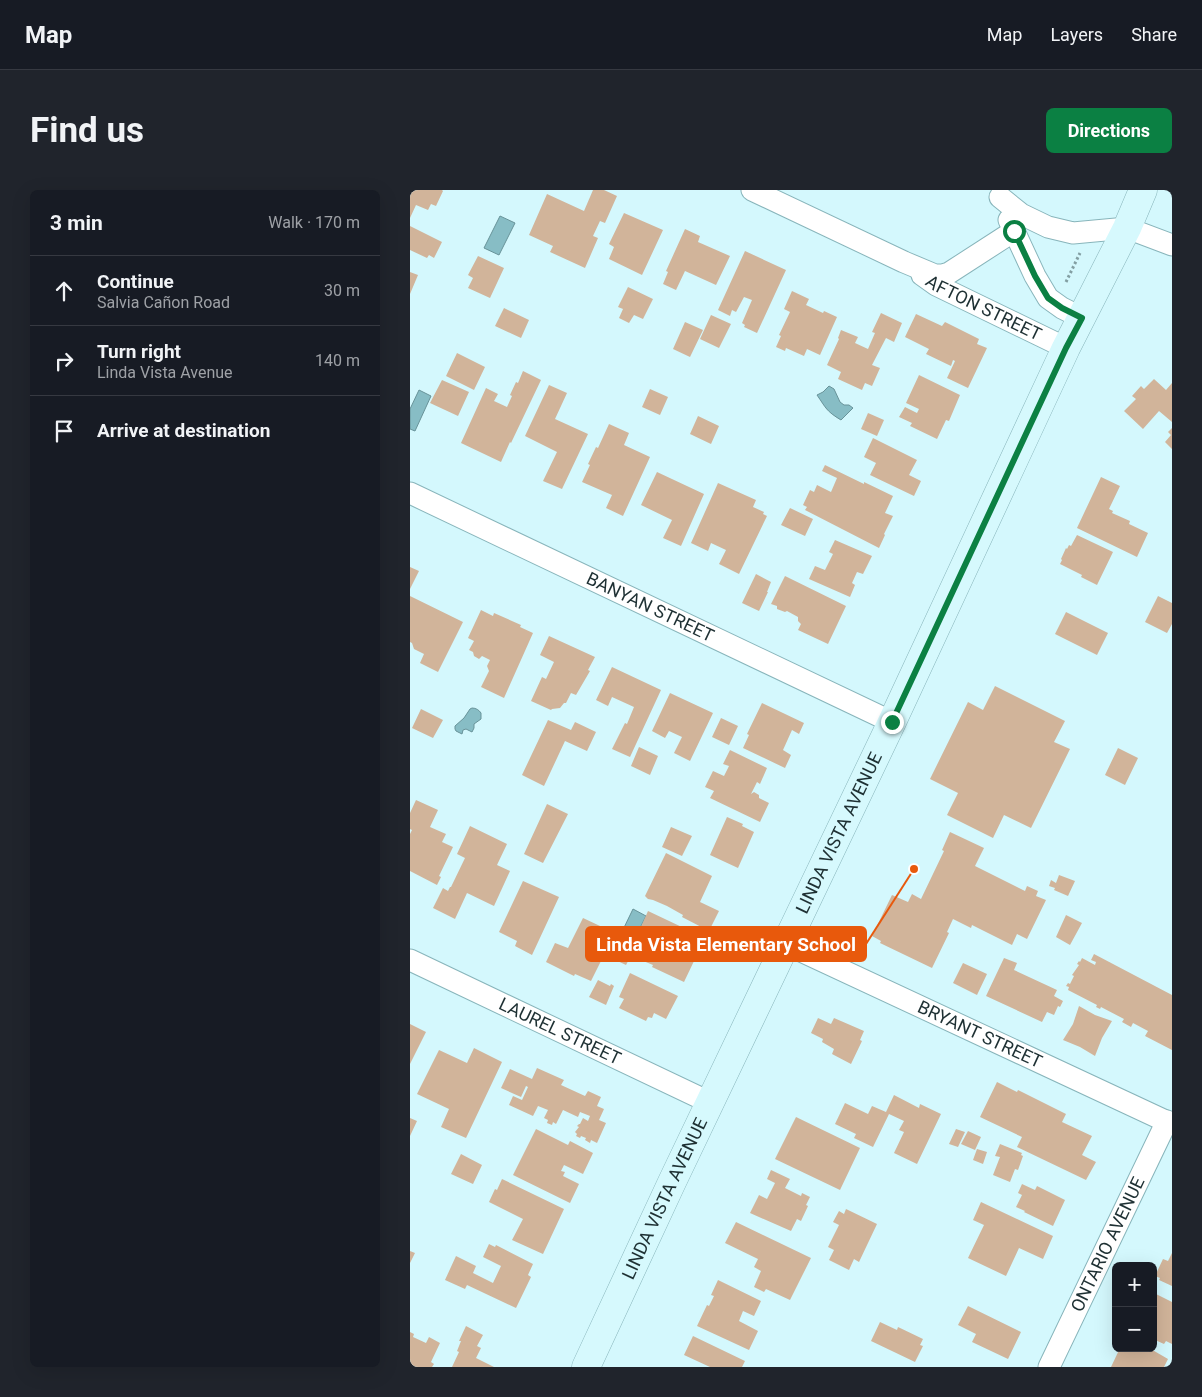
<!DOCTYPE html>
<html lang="en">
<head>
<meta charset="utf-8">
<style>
  body { margin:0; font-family:Roboto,sans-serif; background:#20242c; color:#f1f3f6 }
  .controls { position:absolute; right:15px; bottom:15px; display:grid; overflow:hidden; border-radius:8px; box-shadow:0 5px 20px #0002 }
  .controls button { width:45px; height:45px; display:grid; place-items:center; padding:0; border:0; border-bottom:1px solid #363941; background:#171b24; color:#f1f3f6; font:25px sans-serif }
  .stop { position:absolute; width:15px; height:15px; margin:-11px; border:4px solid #0b8043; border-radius:50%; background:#fff }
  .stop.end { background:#0b8043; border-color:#fff; box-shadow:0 1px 5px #0008 }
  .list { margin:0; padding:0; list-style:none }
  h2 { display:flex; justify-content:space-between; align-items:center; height:65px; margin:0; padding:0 20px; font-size:21px }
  h2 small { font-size:16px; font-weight:400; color:#9ea1a6 }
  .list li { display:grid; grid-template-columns:32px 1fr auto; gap:15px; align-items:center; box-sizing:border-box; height:70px; padding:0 20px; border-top:1px solid #363941 }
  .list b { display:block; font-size:19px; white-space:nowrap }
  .list p { margin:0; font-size:16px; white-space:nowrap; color:#9ea1a6 }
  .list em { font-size:16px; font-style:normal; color:#9ea1a6 }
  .icon { flex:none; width:28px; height:28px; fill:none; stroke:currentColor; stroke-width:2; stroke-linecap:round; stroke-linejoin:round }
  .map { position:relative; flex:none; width:762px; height:1177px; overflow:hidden; border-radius:8px }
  header { display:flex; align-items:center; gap:30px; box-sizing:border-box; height:70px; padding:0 25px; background:#171b24; border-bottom:1px solid #363941 }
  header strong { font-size:24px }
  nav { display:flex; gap:28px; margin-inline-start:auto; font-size:18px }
  .intro { display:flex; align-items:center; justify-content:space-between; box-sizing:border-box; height:120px; padding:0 30px }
  h1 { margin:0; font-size:35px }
  .button { padding:12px 22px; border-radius:8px; background:#0b8043; color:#fff; font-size:18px; font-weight:700 }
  main { display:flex; gap:30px; padding:0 30px }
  aside { flex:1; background:#171b24; border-radius:8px; box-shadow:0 5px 20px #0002 }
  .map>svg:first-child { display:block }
  .water { fill:#87bdc5; stroke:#689399 }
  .building { fill:#d1b49a }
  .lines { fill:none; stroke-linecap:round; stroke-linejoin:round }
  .street-casing { stroke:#88b5bb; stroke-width:23 }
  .secondary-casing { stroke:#88b5bb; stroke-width:29 }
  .path { stroke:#839fa3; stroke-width:3; stroke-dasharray:2.5 2.5; stroke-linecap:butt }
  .street { stroke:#fff; stroke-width:21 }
  .secondary { stroke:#d6f9fd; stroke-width:28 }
  .route { stroke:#0b8043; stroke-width:6 }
  .labels { text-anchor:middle; stroke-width:4.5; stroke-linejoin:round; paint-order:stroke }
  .street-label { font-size:18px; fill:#1e3033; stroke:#fefefe }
  .leader { fill:none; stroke:#e8590c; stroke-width:2 }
  .callout-dot { fill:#e8590c; stroke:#fefefe; stroke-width:2 }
  .callout { fill:#e8590c; stroke:#e8590c; stroke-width:2 }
  .callout-label { font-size:19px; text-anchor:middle; font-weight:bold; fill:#fff }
</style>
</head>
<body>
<header>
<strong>Map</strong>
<nav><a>Map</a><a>Layers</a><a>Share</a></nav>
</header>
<div class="intro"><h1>Find us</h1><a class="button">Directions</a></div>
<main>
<aside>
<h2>3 min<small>Walk · 170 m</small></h2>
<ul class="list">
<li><svg class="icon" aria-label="ahead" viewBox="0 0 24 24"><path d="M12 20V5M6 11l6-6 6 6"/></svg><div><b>Continue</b><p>Salvia Cañon Road</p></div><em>30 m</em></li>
<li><svg class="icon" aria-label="right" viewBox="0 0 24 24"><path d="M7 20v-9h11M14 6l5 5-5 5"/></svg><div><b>Turn right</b><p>Linda Vista Avenue</p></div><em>140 m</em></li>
<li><svg class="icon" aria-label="arrive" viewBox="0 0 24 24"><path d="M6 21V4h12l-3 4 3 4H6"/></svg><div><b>Arrive at destination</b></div></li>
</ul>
</aside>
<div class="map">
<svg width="762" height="1177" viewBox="0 0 762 1177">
  <rect width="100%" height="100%" fill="#d4f8fd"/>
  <!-- water -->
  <path class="water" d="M90,26L105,33L89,65L74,58Z
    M419,196L424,199L430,212L434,215H439L443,218L431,230C416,221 416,218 407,205L413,202Z
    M9,200L21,206L5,241L0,239V219Z
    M62,518C66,518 69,520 71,523V529L64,534V538L62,542L56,539L53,540L52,544L46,541L45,539V536L54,528L60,519Z
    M223,719L236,726L228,742L232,745L227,757L209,748Z"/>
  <!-- building -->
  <path class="building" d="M0,0H32L33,1L26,16L21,14L18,20L6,15L0,28Z
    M183,0H194L207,6L195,33L190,31L183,46L188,48L175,78L140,62L143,56L119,45L137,4L174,21Z
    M214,23L253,40L232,85L199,69L204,57L199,54Z
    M0,36L32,52L24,68L19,65L17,68L0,60Z
    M275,39L290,46L288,52L320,66L306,95L275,81L266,100L253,94L258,82L256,81Z
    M335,61L376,80L347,143L334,137L335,135L332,133L342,110L334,107L326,122L322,120L320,126L308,120Z
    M68,66L94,78L80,108L58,98L63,88L58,85Z
    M0,82L8,85L0,104Z
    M218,97L243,109L233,129L224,125L219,133L209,128L213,119L208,117Z
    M382,101L399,109L396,115L413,123L414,121L427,127L410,165L397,159L394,166L376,158L375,161L366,157L371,146L369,145L380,122L374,119Z
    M94,118L119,130L111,148L85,136Z
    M471,123L492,133L484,152L476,148L462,175L470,178L462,196L455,193L452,200L428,189L431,182L417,175L429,149L428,148L431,140L448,147L445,153L458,159L465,143L462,142Z
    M506,124L532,136L535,132L569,149L567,154L577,158L558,198L537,188L545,171L543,170L541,176L516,164L519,159L495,147Z
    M301,125L321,134L309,158L290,149Z
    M275,132L293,140L280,167L263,159Z
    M47,163L75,177L64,200L36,186Z
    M113,181L131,190L101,253L100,252L91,272L51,253L76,198L88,204L84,211L97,217L102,206L100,205L106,192L108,193Z
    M509,185L550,205L539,231L536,230L527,249L500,236L502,233L489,227L495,217L507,223L509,219L496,213Z
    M744,189L756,200L762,193V232L749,221L733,239L714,221L726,209L722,206L731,196L734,199Z
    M32,190L59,202L48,226L20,213Z
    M139,195L157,203L145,229L178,244L152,299L133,291L147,262L115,246Z
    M240,199L258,207L250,225L232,217Z
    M458,223L474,230L467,246L451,239Z
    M288,226L309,236L301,254L280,244Z
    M199,234L219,243L214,255L240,267L213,326L196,318L202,305L172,292L180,275L178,274L186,257L188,258Z
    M762,238V259L755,252L761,245L758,242Z
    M463,248L507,270L499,285L511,291L504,306L460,285L466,273L454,267Z
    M415,275L454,294V292L483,306L475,323L483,326L474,344L475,345L469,358L395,320L397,317L393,315L400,300L404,302L407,295L421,302L427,288L412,281Z
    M247,282L294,304L271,356L253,348L262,330L231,315Z
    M691,287L710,296L699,319L703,321L702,323L720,331L719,334L738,343L727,367L667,338Z
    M308,293L346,310L343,317L354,322L353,324L357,326L329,384L309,374L316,360L301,353L298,361L281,353Z
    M380,318L403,329L395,346L371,335Z
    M667,345L703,362L687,395L671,387L672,385L650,374L652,370L651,369L656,358L657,359L659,355L661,356Z
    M425,350L462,366L453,384L447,382L442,393L445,395L440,407L399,389L405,376L415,380L423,364L419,362Z
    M0,377L9,381L0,399Z
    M346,384L361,392L357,402H358L349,421L332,413Z
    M375,386L436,416L418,454L388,440L391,434L388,431V427L377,421L375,422L367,419V416L361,414Z
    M0,406L53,432L28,482L10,473L14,464L4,459L2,453L0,452Z
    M748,406L762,413V434L757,443L735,432Z
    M71,420L83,426L84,423L111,435L110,437L123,443L94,508L71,497L79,481L77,476L80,470L72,466L69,469L64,466L63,462L59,460L64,451L58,448Z
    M656,422L698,443L687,465L645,444Z
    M139,446L185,467L178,480L180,481L166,505L161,503L156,513H154L150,518L142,519L141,520L121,511L132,487L136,489L144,472L130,465Z
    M202,477L251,500L220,567L202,559L215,533L217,534L224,517L202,507L198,516L186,510Z
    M585,496L655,531L644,552L660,559L621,638L594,625L583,648L537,625L548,603L520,589L558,512L573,520Z
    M260,503L303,523L280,571L264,563L272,547L259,541L255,548L242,541Z
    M352,513L394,533L389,544L382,540L373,560L381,565L375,578L333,558L339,545L337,544Z
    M11,519L33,530L23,548L2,538Z
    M311,528L328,536L319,555L302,547Z
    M138,530L161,540L165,532L186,542L177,561L155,551L134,596L112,585Z
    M229,557L248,566L240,585L221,576Z
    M708,558L728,568L715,595L695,585Z
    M320,560L357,578L350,594L347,592L341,604L344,602L349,605V608L359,613L350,632L300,608L304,601L295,597L303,581L314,586L319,576L313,574Z
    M6,610L28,620L20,637L36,644L32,652L43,657L29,686L31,687L27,695L0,681V644L2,640L0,639V623Z
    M137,614L158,624L133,673L114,664Z
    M317,627L333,634L332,636L344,642L328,678L300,665Z
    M60,636L97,654L87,675L100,681L84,716L57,703L45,729L23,718L33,698L38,701L40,697H41L55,668L47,664Z
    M261,637L282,646L272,666L252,657Z
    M540,642L574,658L565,676L615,701L617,696L628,701L626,706L636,710L617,749L607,744L602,755L562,735L561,738L543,729L537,742L539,743L522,778L470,753L471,751L462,746L482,705L498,712L502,704L511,709L534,661L532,660Z
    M256,663L302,686L290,712L309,721L299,741L272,727L273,725L257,716L243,710L238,709L235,706Z
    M649,685L665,691L658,706L644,700L645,698L639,696L641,690L646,693Z
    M113,691L149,707L122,765L105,756L107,751L89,742Z
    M238,721L295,748L274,792L242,777L243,775L226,768L239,741L231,737Z
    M656,725L672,733L660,755L646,747Z
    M173,728L205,743L181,791L165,784L164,786L136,772L145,753L158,758Z
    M207,749L225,758L216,775L199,767Z
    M684,764L762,805V860L735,846L738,841L723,833L721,837L712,832L714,829L691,817L690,819L686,817L687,815L658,800L659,797L656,796L658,793L660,794L664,786L662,785L669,775L667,774L669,771L670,772L672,768L685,775L686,772L681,770Z
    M594,768L607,773L604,780L647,800L644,806L653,811L650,817L648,816L644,825L637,822L632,832L576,806Z
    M553,773L577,784L567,805L543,793Z
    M220,783L268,806L256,829L244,823L242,828L238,827L236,831L209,818L214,809L209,807Z
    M188,790L200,796L201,794L204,796L196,815L179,807Z
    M669,816L685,825L702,831L692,848L685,866L670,857L653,850L663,834Z
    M408,828L421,834L424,828L454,841L450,850L452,851L441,874L422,864L424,859L412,852L413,849L401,843Z
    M0,834L16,842L0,874Z
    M64,858L92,872L56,948L31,937L39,919L7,904L29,860L57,873Z
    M127,878L154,890L151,895L175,906L178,901L191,907L187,916L194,919L189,930L196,933L187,953L181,950L180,953L175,950L176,948L171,946L170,948L166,946L167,944L165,942L169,937L167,936L169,934H170L173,928L178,931L180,926L170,922L168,927L153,920L146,934L143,932L142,935L137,933L138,930L134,928L138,920L128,916L123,926L99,915L103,906L112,910L118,897L116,896L111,907L91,898L100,879L122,889Z
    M587,892L607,902L608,900L656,924L652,932L682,946L672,965L686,972L676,990L607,957L612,947L570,927Z
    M484,905L509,918L510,914L531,924L507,974L484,963L494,942L489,940L494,931L479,924L463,957L444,948L446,944L425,934L435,913L458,924L462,916L476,922Z
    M386,927L450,958L430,1000L365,969Z
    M0,928L7,931L0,946Z
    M126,939L158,955L160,951L183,963L173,984L154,975L151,981L155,982L153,986L169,994L160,1013L103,985Z
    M546,939L555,942L548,957L539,954Z
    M558,941L571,947L565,960L551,954Z
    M590,954L612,963L611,965L613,966L608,980L605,979L600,992L583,985L590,967L585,966Z
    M567,959L577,962L573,974L563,970Z
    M51,964L72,975L63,994L41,984Z
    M361,980L380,989L375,998L391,1006L392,1003L400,1007L396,1015L398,1016L391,1031L387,1029L381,1041L340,1023L349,1005L357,1009L365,993L357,989Z
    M92,989L154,1019L133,1064L102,1050L113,1029L79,1012L85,999L87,1000Z
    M612,994L625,1000L627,996L655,1010L643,1036L614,1022L615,1021L606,1017L612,1005L608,1003Z
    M571,1012L643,1046L633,1069L609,1058L596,1086L558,1068L574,1035L563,1030Z
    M436,1019L467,1034L449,1072L444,1069L439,1080L419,1070L424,1060L418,1057L429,1035L423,1032L429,1021L434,1024Z
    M326,1032L401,1068L380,1110L356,1099L354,1102L344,1097L351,1081L344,1077L348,1069L315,1053Z
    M79,1054L85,1057L86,1055L123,1074L118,1085L121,1087L106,1118L57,1095L55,1099L35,1090L46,1066L66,1076L63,1083L83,1093L91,1076L73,1067Z
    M0,1061L5,1063L0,1073Z
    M762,1063V1096L749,1090L750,1088L745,1086L753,1069L758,1071Z
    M308,1090L351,1111L344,1126L333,1121L329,1131L348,1141L339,1160L287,1136L297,1115L299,1116L304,1106L301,1105Z
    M746,1104L762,1112V1154L756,1151L754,1154L743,1149V1109Z
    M558,1116L611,1142L598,1169L562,1152L566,1144L548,1135Z
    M470,1132L487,1140L488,1137L513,1149L510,1155L513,1156L505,1172L461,1151Z
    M56,1136L73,1145L67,1156L71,1158L66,1168L84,1177H42L49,1162L47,1161L51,1151H49Z
    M0,1142L4,1144L3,1147L16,1153L19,1147L30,1153L21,1172L24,1174L22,1177H0Z
    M283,1146L335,1171L332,1177H300L274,1165Z
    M710,1158H739L758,1169L754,1177H701Z"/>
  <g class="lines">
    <!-- street casing -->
    <g class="street-casing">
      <g id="street">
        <path d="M342,0L494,72L525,85H532L539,83L604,41"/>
        <path d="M590,7L611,24L638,37L663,43L717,38L762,55"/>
        <path d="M599,30L625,86L638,108L652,118L672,128"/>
        <path id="s1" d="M512,85L526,95L656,158"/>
        <path id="s2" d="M0,303L482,532"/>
        <path id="s3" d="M376,754L762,934"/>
        <path id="s4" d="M0,770L301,913"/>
        <path id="s5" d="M639,1177L757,931"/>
      </g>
    </g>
    <!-- secondary casing -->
    <g class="secondary-casing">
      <g id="secondary">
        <path id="s6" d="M176,1177L262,992L482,532L656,158L717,38L733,0"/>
      </g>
    </g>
    <!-- path -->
    <path class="path" d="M656,92L670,63"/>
    <!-- street -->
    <use href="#street" class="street"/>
    <!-- secondary -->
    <use href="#secondary" class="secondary"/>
  </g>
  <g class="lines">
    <!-- route -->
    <path class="route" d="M482,532L656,158L672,128L652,118L638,108L625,86L604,41"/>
  </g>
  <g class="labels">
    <!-- street labels -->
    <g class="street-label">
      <text dy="6" stroke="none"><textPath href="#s1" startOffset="70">AFTON STREET</textPath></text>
      <text dy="6" stroke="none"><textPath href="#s2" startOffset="266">BANYAN STREET</textPath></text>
      <text dy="6" stroke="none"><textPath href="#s6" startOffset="591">LINDA VISTA AVENUE</textPath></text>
      <text dy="6" stroke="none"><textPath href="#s4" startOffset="166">LAUREL STREET</textPath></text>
      <text dy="6" stroke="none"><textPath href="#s3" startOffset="214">BRYANT STREET</textPath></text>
      <text dy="6" stroke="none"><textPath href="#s6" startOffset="186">LINDA VISTA AVENUE</textPath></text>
      <text dy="6" stroke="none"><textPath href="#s5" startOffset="136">ONTARIO AVENUE</textPath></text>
    </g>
  </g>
  <!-- callouts -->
  <path class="leader" d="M504 679L456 754"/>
  <circle class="callout-dot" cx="504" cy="679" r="5"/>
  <rect class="callout" x="176" y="737" width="280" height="34" rx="5"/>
  <g class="callout-label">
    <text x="316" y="761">Linda Vista Elementary School</text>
  </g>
</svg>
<div class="controls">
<button>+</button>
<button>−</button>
</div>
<div class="stop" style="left:604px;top:41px"></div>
<div class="stop end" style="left:482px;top:532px"></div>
</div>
</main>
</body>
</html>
